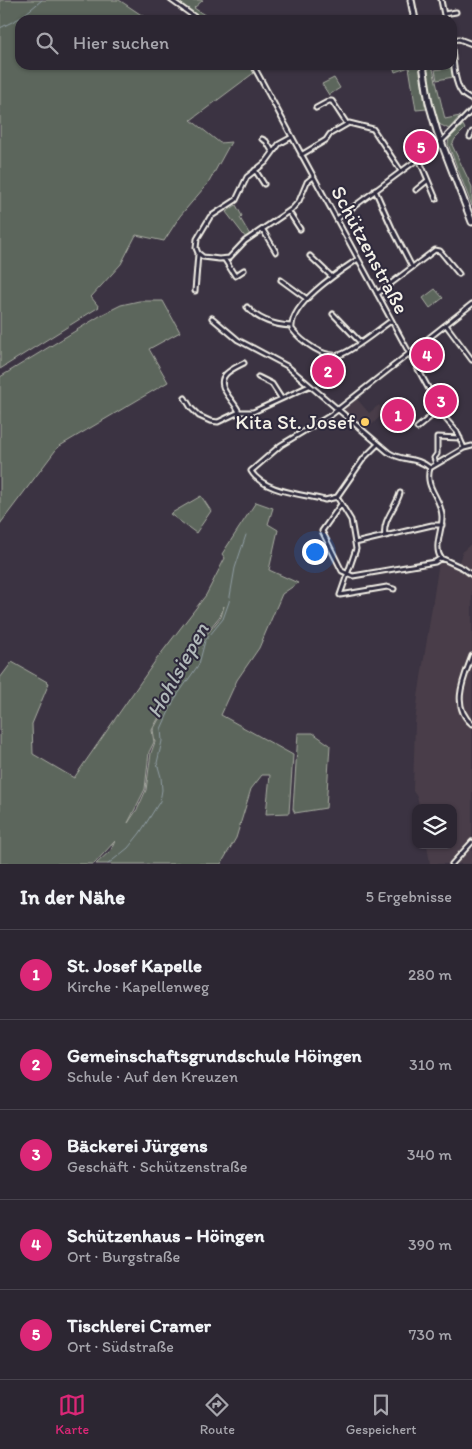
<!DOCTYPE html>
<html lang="de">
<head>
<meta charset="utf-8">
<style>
  body { margin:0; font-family:Itim,sans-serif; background:#342e3a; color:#f1f3f6 }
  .controls { position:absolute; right:15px; bottom:15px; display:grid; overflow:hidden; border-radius:10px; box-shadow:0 1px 4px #0004 }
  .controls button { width:45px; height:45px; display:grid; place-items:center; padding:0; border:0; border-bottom:1px solid #48434d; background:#2c2632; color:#f1f3f6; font:25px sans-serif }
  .you { position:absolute; left:314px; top:551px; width:18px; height:18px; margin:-12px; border:4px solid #fff; border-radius:50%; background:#1a73e8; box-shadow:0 0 0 8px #1a73e833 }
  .badge { display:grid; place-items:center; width:32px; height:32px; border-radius:50%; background:#db2777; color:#fff; font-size:16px; font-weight:700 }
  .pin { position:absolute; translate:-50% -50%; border:2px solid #fff; box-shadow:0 1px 5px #0006 }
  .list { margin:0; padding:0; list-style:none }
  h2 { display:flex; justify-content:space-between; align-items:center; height:65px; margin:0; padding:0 20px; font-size:21px }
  h2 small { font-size:16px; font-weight:400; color:#a6a5ac }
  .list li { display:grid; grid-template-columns:32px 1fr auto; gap:15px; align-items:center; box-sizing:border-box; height:90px; padding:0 20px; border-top:1px solid #48434d }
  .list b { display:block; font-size:19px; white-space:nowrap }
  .list p { margin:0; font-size:16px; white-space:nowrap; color:#a6a5ac }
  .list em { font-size:16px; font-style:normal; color:#a6a5ac }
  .icon { flex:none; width:28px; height:28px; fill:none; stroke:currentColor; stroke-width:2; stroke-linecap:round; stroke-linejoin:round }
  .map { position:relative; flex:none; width:472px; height:864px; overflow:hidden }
  .search { position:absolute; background:#2c2632; box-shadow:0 1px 4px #0004; left:15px; right:15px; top:15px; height:55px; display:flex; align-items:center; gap:12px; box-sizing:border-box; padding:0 18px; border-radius:15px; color:#a6a5ac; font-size:19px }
  .sheet { height:515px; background:#2c2632 }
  nav { display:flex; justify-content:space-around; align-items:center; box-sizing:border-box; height:70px; border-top:1px solid #48434d; background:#2c2632; font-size:14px; color:#a6a5ac }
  nav a { display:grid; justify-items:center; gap:2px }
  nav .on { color:#db2777 }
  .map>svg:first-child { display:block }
  .built { fill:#493e48 }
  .green { fill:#5c665b; stroke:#a8aca2; fill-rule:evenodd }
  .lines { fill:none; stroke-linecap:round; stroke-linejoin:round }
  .stream { stroke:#8f9ca3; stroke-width:1 }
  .minor-casing { stroke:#f4f1e8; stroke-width:7 }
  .secondary-casing { stroke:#f4f1e8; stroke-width:9 }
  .minor { stroke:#2f2a3d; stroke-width:3 }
  .secondary { stroke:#2f2a3d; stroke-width:5 }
  .poi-dot { fill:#ffd166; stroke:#2f2a3d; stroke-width:2 }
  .labels { text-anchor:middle; stroke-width:4; stroke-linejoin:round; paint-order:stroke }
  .street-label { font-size:21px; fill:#f4f1e8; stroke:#2f2a3d }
  .poi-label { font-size:21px; fill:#f4f1e8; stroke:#2f2a3d; text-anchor:end }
  .water-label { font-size:22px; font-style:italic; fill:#b1b9ba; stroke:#2f2a3d }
</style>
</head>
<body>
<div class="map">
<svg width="472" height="864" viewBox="0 0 472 864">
  <rect width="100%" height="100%" fill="#3b3342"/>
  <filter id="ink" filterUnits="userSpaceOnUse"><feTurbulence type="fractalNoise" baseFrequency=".02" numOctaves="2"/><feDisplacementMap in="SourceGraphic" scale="10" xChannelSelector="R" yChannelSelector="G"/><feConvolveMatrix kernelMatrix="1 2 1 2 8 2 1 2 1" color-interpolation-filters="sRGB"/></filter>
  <g filter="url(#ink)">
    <!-- built -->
    <path class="built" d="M356,398L369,413L379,405L385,412L365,431L344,411L346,407Z
      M472,543V864H430L427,845H453V808H420L417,797L413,791L415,723L418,697L439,562L457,567L463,551Z"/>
    <!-- green -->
    <path class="green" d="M0,0H119L149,20H20V65H251L255,72L191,120L220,143L231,142L209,182L180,216L164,241L136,235L121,264L91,297L99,307L0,369Z
      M175,0H203L194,8L212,20H203Z
      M404,65H420L427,109L416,110L409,67L395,72L394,69Z
      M425,65H432L445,119L460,116L449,129L439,124L431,100Z
      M452,67L453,77L437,80L435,70Z
      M334,78L340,88L329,95L322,84Z
      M463,125L465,129L455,139L452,145L472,187V206L448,144L449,139Z
      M236,205L242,216L240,218L250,235L246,238L226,212Z
      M435,289L443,298L430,308L423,298Z
      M139,301H163L180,332L149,349L168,382L58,447L0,524V377L103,314L121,305Z
      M201,496L211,511L196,533L170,514Z
      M256,502L273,508L268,524L278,530L269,570L298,583L282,594L259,648L237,680L221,715L293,755L289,813L266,814L270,775H262L251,789L236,838L221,864H96L111,850L115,841L94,864H0V678L12,662L49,683L32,724L33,754L74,778L156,660L206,595L225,558L222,554ZM224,606L221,617L203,639L153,730L155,742L151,753L146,790L138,808L128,823L145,789L149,752L154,742L152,730L202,638L220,616Z
      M298,733H313L330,745L326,808L295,813L293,809Z"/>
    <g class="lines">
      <!-- stream -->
      <path class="stream" d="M0,28L20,18L42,0
        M108,864L128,848L140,833L160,801L162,790L161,777L157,763L162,741L161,729L174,700L199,664L205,641L223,619L229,602L235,568L246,535"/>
      <!-- minor casing -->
      <g class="minor-casing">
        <path id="minor" d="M171,0L199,20
          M441,0L445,20
          M444,14L456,12
          M452,40L459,39L472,44
          M452,47C453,59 454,83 462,93C464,96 468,98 472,100
          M253,65L425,382L444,417L457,432L464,448
          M316,108L329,101H332L347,124
          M292,137L279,144L266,162L247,177L236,200L210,217L197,239L196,248L198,253L203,257L219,259L229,258L245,241L292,209L299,201L307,182L313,177
          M470,137L472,132
          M262,139L266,141L272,151
          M301,155L326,140L330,134L349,123L373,129L401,171
          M419,159L436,199
          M255,170L264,184
          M375,190L392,228L412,267
          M416,190L427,181
          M289,212L300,229
          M337,219L441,142L472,110
          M263,230L276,252
          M310,256L332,277
          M358,259C340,271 289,304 292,329C301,341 325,360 342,354C354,350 379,329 391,321
          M225,260L235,276L244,270
          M281,280L307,299
          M195,291L198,254
          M377,294L435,250L440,251L459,274
          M247,307C258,320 274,325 291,326
          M333,314L360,342
          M212,318L238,340L287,366L388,452C402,462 416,456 430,468
          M446,325L472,360
          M258,377L272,384L281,398
          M185,398L191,408L199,416L210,421L218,422L239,412H253L309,386
          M239,412C235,401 214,386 226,374C231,369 238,366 244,363
          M417,428L440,409
          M378,444L364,458L337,497L325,500C303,494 263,492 251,471L281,445L331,415L472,304
          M436,464L434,458L437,454V437L460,438
          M337,497L351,520L356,549L340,595L387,587L394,589
          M341,504L322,531L342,571L353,576L435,562L441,558
          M385,536C382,520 396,508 400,493
          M355,543L432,525H442
          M441,558C433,547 443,529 442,516C441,497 424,488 430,468L464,448L472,446
          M441,558L463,568L472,575
          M472,656C464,678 450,706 472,724
          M452,864L472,842"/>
      </g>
      <!-- secondary casing -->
      <g class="secondary-casing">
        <path id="secondary" d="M411,0L415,20
          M423,65L429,103L437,131L472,222"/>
      </g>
      <!-- minor -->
      <use href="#minor" class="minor"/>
      <!-- secondary -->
      <use href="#secondary" class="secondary"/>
    </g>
  </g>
  <!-- markers -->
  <circle class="poi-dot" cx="365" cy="422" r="5"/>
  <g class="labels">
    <!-- street labels -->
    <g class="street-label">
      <text transform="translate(370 250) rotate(62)" y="7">Schützenstraße</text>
    </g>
    <!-- poi labels -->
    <g class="poi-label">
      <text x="355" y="429">Kita St. Josef</text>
    </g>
    <!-- water labels -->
    <g class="water-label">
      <text transform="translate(177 670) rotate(-61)" y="8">Hohlsiepen</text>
    </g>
  </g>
</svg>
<div class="controls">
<button><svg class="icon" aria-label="layers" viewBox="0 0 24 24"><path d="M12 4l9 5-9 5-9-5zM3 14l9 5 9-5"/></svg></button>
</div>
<div class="you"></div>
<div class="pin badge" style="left:398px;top:415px">1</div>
<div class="pin badge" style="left:328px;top:371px">2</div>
<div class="pin badge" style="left:441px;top:401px">3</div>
<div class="pin badge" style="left:427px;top:355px">4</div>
<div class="pin badge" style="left:421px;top:147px">5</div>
<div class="search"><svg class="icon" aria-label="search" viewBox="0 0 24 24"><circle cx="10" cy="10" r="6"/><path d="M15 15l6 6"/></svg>Hier suchen</div>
</div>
<section class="sheet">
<h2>In der Nähe<small>5 Ergebnisse</small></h2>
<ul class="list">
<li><span class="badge">1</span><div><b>St. Josef Kapelle</b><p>Kirche · Kapellenweg</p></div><em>280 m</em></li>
<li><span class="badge">2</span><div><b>Gemeinschaftsgrundschule Höingen</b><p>Schule · Auf den Kreuzen</p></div><em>310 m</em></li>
<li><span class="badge">3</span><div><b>Bäckerei Jürgens</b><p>Geschäft · Schützenstraße</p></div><em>340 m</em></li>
<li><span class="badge">4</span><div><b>Schützenhaus - Höingen</b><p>Ort · Burgstraße</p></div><em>390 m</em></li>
<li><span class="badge">5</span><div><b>Tischlerei Cramer</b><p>Ort · Südstraße</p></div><em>730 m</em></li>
</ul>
</section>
<nav>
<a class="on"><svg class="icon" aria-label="map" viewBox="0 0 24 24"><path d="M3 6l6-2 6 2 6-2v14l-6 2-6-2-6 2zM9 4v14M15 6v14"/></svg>Karte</a>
<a><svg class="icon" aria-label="directions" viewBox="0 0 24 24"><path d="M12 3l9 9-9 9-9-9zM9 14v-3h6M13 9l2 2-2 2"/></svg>Route</a>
<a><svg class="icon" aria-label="saved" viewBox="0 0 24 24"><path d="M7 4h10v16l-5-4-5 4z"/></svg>Gespeichert</a>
</nav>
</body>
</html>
